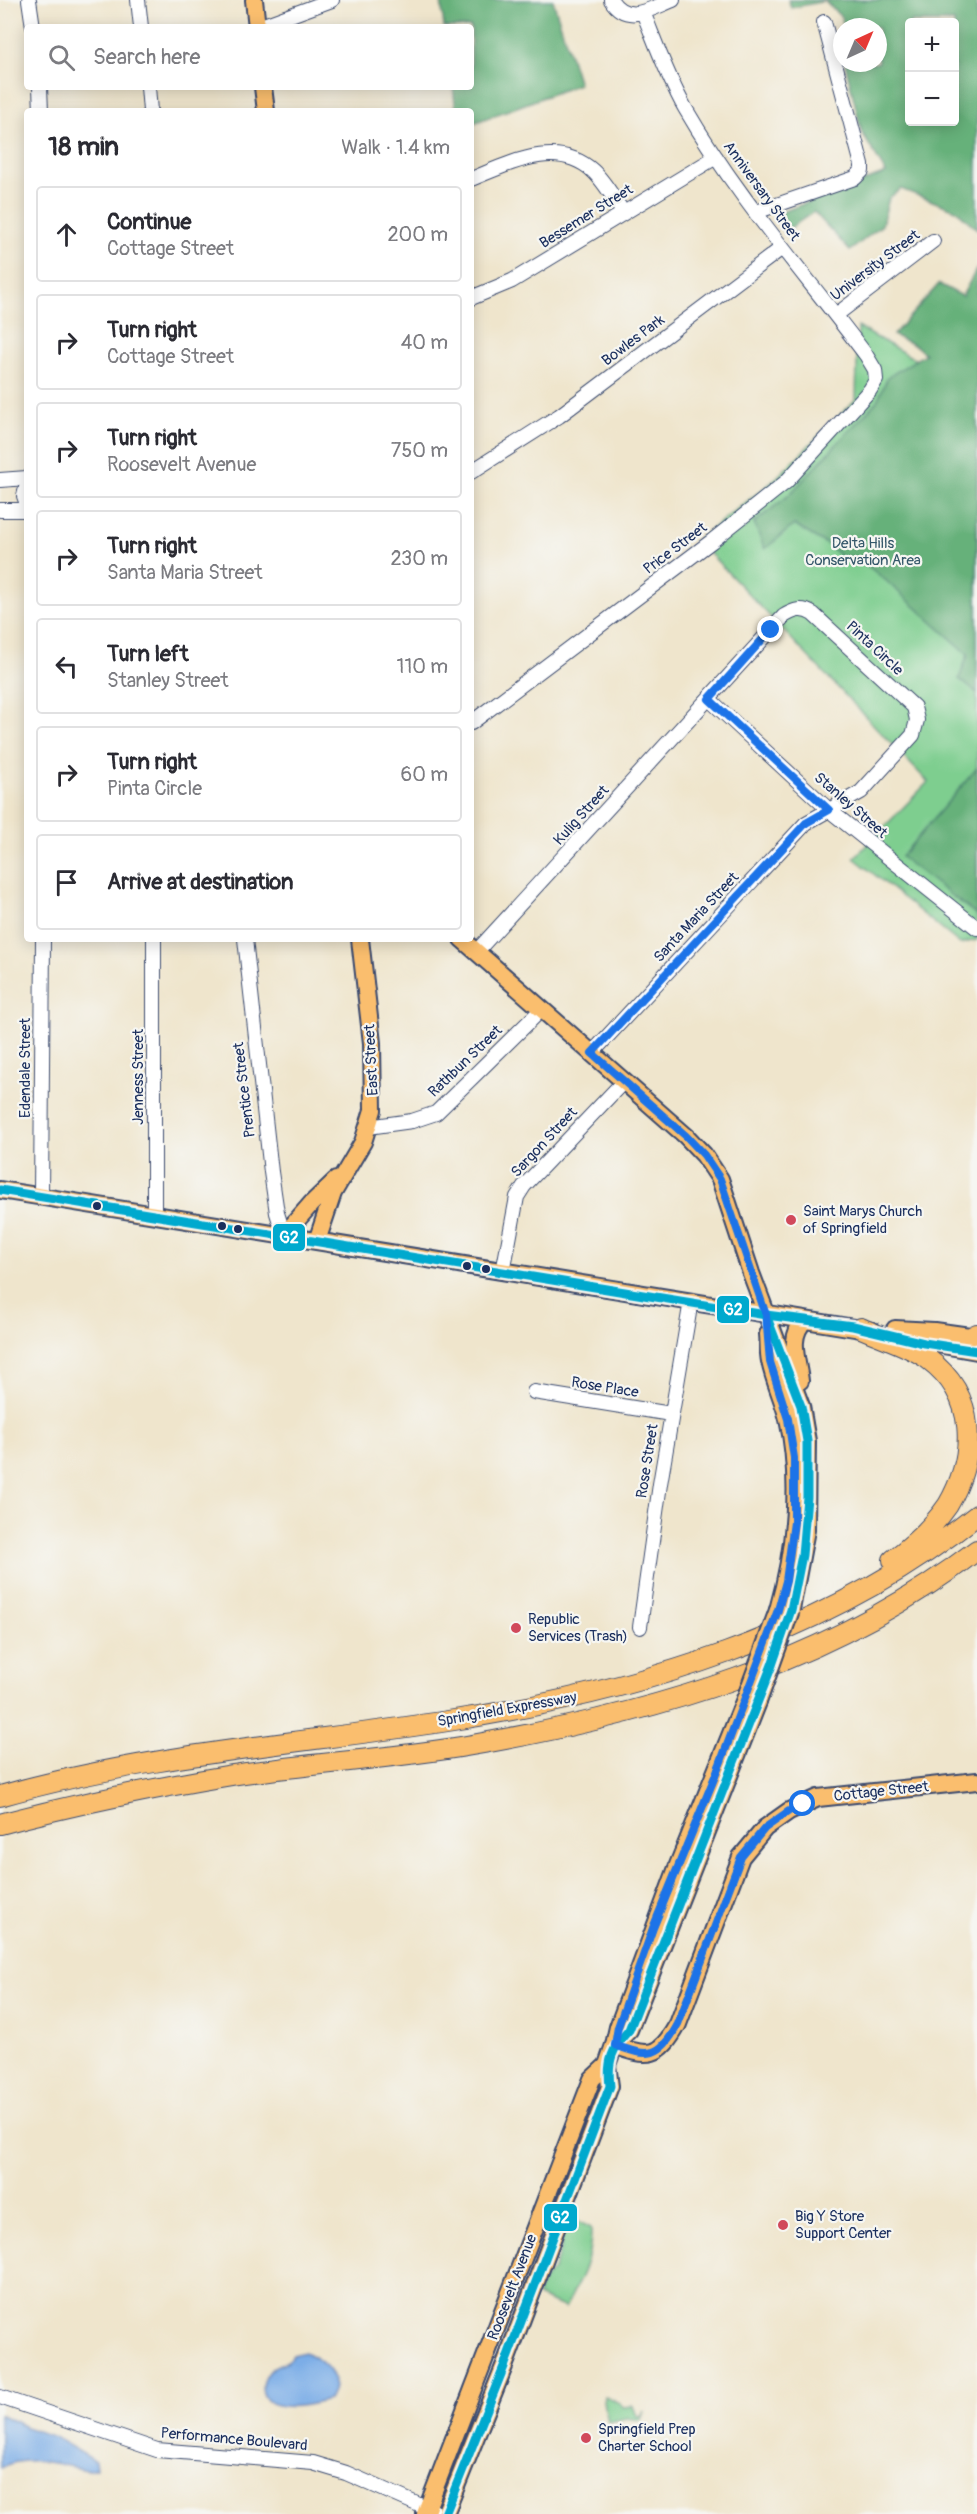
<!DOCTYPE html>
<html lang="en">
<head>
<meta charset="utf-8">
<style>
  body { margin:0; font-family:Pangolin,sans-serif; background:#f7f7f7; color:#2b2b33 }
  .controls { position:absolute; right:18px; top:18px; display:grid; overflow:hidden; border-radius:6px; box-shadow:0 3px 15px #0003 }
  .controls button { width:54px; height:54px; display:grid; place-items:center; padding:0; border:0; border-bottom:2px solid #e1e1e2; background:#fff; color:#2b2b33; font:30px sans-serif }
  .compass { position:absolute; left:833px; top:18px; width:54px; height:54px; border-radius:50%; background:#fff; box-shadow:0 3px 15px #0003; rotate:44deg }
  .stop { position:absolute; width:18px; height:18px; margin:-14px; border:4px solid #1a73e8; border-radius:50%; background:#fff }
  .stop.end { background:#1a73e8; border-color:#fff; box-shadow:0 2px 6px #0008 }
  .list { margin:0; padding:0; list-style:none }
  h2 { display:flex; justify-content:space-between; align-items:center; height:78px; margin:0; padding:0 24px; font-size:26px }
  h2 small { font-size:20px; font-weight:400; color:#7c7c81 }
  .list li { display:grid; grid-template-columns:39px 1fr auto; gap:18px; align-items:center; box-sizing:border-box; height:96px; margin:0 12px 12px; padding:0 12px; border:2px solid #e1e1e2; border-radius:6px }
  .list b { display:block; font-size:22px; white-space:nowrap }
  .list p { margin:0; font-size:20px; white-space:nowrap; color:#7c7c81 }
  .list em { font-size:20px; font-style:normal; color:#7c7c81 }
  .icon { flex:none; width:33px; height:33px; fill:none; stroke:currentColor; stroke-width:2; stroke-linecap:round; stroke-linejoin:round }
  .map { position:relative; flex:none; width:977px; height:2514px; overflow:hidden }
  .search { position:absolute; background:#fff; box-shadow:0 3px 15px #0003; left:24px; top:24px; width:450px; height:66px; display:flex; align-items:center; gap:15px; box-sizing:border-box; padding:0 21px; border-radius:6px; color:#7c7c81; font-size:22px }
  .panel { position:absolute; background:#fff; box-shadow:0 3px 15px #0003; left:24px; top:108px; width:450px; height:834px; border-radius:6px }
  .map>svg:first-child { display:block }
  .green { fill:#7ece8f; stroke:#4c7e76; stroke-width:1.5 }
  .forest { fill:#66b17a; stroke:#40706c; stroke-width:1.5; fill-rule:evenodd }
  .water { fill:#7cade7; stroke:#4c6ea2; stroke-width:1.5 }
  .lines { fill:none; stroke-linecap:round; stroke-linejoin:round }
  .minor-casing { stroke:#3b4a6e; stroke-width:16 }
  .major-casing { stroke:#3b4a6e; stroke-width:20 }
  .highway-casing { stroke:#3b4a6e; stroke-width:22 }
  .minor { stroke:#fff; stroke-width:14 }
  .major { stroke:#fabe6e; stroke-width:16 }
  .highway { stroke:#fabe6e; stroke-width:20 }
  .major-bridge-casing { stroke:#3b4a6e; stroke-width:20; stroke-linecap:butt }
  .major-bridge { stroke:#fabe6e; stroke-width:16 }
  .bus-1-casing { stroke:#f6f6f2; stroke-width:14 }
  .bus-1 { stroke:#00a9ce; stroke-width:9 }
  .route { stroke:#1a73e8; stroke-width:8 }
  .bus-dot { fill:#1b2f5e; stroke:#f6f6f2; stroke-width:2 }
  .poi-dot { fill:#d1495b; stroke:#f6f6f2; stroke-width:2 }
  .labels { text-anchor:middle; stroke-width:4.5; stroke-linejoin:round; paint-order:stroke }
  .street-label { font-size:15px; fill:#1b2f5e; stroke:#f6f6f2 }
  .park-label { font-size:15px; fill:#34576a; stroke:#f6f6f2 }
  .poi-label { font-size:15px; fill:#1b2f5e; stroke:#f6f6f2; text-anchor:start }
  .line-badge { stroke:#f6f6f2; stroke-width:2 }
  .badge-label { font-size:16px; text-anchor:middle; font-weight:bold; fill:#fff }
</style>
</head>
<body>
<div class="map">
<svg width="977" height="2514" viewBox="0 0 977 2514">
  <rect width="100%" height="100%" fill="#f6f6f2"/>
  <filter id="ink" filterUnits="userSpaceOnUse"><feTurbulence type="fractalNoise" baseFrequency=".0167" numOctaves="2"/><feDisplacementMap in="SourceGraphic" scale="12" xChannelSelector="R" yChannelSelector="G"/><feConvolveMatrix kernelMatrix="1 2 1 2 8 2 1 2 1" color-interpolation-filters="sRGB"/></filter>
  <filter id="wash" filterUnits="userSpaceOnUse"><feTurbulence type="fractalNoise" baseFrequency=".008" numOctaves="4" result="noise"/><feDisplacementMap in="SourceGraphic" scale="24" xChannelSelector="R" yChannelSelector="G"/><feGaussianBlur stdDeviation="1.35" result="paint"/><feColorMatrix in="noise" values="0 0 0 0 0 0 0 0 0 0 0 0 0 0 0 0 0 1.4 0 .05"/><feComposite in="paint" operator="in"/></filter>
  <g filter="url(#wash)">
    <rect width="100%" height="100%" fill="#efe5cc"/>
    <!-- green -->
    <path class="green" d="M858,327L977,394V940L960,944L854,858L928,782L697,540L772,482L856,399Z
      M570,2217L591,2228C592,2260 580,2280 565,2308L537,2296L542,2282L554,2269L561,2247L562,2230Z
      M605,2397L620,2403L623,2407L633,2406L637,2416H641L644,2411L641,2420L626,2418L608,2422L604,2402Z"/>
    <!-- forest -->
    <path class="forest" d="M441,0H553L579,84L471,124V111H456L453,87H471V27H444Z
      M788,0H977V229L956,210L901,189L889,198L882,225L850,251L814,212L784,232L774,215L886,173L862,133L845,63H878V27H843L842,18L825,1L791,8ZM910,22H954V122H910Z
      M977,268V693L959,679L968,654L883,578L856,557H841L830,546L794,525L765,549L754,523L789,495L877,401L888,377L925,354L916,346L893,335L939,284L962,296Z
      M977,768V915L901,857Z"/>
    <!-- water -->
    <path class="water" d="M305,2352C325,2362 343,2376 329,2400C313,2404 293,2409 277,2405C261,2402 258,2385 268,2372C272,2366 281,2364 288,2361L292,2355Z
      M0,2414L25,2427L53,2436L95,2461L96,2468L88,2470C59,2465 28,2453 0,2468Z"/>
  </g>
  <g filter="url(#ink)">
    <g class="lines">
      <!-- minor casing -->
      <g class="minor-casing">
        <path id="minor" d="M29,0L33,27
          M138,0L141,27
          M611,0C627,25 650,9 673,0
          M258,27L332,0
          M40,87L41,111
          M148,87L150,111
          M471,179C509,164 557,138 593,171C605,182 614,199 623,212
          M756,212L855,178L862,171V165L824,22
          M471,298L512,281L716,157
          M836,315L933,241
          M471,472L559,416L782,248
          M0,480L27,478
          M27,484L24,496L27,504
          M0,510H27
          M709,699L829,810L977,928
          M471,723L712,541L786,482L870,390L876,380L875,370L866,355C805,274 736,196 685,108C668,78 656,44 643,12
          M245,939L271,1172L277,1213L284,1235
          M476,952L784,616C794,610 802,607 813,614L914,707L917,720L913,735L861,792L806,823L592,1053
          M368,1127L412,1121L436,1113L542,1009
          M41,1197L43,939
          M154,1214V939
          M503,1272L517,1197L524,1186L624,1081
          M534,1392L671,1414
          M640,1627L660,1484L691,1301
          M0,2397L157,2450L313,2463L346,2473L435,2512"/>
      </g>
      <!-- major casing -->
      <g class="major-casing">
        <path id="major" d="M254,0L257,27
          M263,87L266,111
          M462,939L686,1136L704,1155L720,1179L751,1273L801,1406L807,1441L806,1530L791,1610
          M0,1190L873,1331
          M284,1235L311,1204L336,1180
          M317,1241L333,1193L363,1142L373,1110L372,1043L360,939
          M895,1329L934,1331L977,1337
          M768,1334C769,1343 768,1352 770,1361C774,1381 783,1399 788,1419C802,1481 795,1550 778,1610
          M898,1337L977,1351
          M800,1381C798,1361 787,1337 805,1320
          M614,2045C649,2058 659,2058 678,2024L741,1857L765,1828L789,1811L818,1798L977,1781
          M614,2045L629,2030L758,1702
          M425,2514L592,2079L607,2065
          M445,2514L505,2364L610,2086L607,2065L614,2045L618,2027L678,1865L747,1694"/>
      </g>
      <!-- highway casing -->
      <g class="highway-casing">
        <path id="highway" d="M861,1328C883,1338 909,1345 928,1359C977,1395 977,1455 948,1505C933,1527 914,1544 893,1560
          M973,1336L977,1334
          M0,1796C147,1754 298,1744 448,1721C637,1692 826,1636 977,1515
          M0,1824C76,1804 154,1788 232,1775C312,1763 393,1759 472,1745C652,1714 830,1663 977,1550"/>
      </g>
      <!-- minor -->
      <use href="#minor" class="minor"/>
      <!-- major -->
      <use href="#major" class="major"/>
      <!-- highway -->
      <use href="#highway" class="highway"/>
      <!-- major-bridge casing -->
      <g class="major-bridge-casing">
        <path id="major-bridge" d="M747,1694L778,1610
          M758,1702L791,1610"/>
      </g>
      <!-- major-bridge -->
      <use href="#major-bridge" class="major-bridge"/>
      <!-- bus-1 casing -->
      <g class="bus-1-casing">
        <path id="bus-1" d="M0,1190L766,1315L853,1326L924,1343L977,1351
          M445,2514L505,2364L610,2086C607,2061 612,2048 629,2030L772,1665L791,1610L802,1555L807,1497V1441L801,1406L766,1315"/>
      </g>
      <!-- bus-1 -->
      <use href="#bus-1" class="bus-1"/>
    </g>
  </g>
  <g class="lines" filter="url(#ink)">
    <!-- route -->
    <path class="route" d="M771,630L709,699L829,810L806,823L592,1053L686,1136L704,1155L720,1179L766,1315L770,1362L788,1419L794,1458V1522L786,1581L778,1610L720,1764L653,1928L618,2027L615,2045C649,2058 660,2058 678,2024L741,1857L765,1828L789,1811L803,1804"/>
  </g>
  <!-- markers -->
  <g class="bus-dot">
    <circle cx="97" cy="1206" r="5"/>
    <circle cx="222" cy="1226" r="5"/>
    <circle cx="238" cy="1229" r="5"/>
    <circle cx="467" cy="1266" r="5"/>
    <circle cx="486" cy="1269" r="5"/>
  </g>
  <g class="poi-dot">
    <circle cx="791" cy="1220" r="6"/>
    <circle cx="516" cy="1628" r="6"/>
    <circle cx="783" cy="2225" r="6"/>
    <circle cx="586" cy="2438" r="6"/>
  </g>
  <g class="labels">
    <!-- street labels -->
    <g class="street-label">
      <text transform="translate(762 191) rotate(54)" y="5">Anniversary Street</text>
      <text transform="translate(586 216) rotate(-32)" y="5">Bessemer Street</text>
      <text transform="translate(875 265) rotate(-37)" y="5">University Street</text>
      <text transform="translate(633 340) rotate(-37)" y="5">Bowles Park</text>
      <text transform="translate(675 548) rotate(-37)" y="5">Price Street</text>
      <text transform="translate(875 648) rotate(43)" y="5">Pinta Circle</text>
      <text transform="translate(851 805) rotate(41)" y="5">Stanley Street</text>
      <text transform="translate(581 815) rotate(-48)" y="5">Kulig Street</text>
      <text transform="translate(696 917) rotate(-47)" y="5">Santa Maria Street</text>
      <text transform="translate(371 1060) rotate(-93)" y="5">East Street</text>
      <text transform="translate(465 1061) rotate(-44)" y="5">Rathbun Street</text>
      <text transform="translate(25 1068) rotate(-90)" y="5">Edendale Street</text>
      <text transform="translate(138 1077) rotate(-90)" y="5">Jenness Street</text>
      <text transform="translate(244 1090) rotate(-97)" y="5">Prentice Street</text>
      <text transform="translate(544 1142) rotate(-47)" y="5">Sargon Street</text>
      <text transform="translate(605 1387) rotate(9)" y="5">Rose Place</text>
      <text transform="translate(647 1461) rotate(-81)" y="5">Rose Street</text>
      <text transform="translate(507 1709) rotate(-10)" y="5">Springfield Expressway</text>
      <text transform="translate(881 1791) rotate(-6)" y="5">Cottage Street</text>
      <text transform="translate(512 2287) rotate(-69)" y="5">Roosevelt Avenue</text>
      <text transform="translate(234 2439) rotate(5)" y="5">Performance Boulevard</text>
    </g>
    <!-- park labels -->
    <g class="park-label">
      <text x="863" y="548">Delta Hills<tspan x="863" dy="17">Conservation Area</tspan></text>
    </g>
    <!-- poi labels -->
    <g class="poi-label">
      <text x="803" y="1216">Saint Marys Church<tspan x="803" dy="17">of Springfield</tspan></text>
      <text x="528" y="1624">Republic<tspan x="528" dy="17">Services (Trash)</tspan></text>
      <text x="795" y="2221">Big Y Store<tspan x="795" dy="17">Support Center</tspan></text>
      <text x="598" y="2434">Springfield Prep<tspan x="598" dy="17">Charter School</tspan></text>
    </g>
  </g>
  <g class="line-badge">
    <rect x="272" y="1223" width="34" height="29" rx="6" fill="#00a9ce"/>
    <rect x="716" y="1295" width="34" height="29" rx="6" fill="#00a9ce"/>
    <rect x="543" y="2203" width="35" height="29" rx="6" fill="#00a9ce"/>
  </g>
  <g class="badge-label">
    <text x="289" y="1243">G2</text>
    <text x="733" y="1315">G2</text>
    <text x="560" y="2223">G2</text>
  </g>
</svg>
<div class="controls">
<button>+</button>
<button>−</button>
</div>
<svg class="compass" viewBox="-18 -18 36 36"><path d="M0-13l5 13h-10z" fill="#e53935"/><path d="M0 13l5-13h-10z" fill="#7c7c81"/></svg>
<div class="stop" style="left:803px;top:1804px"></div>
<div class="stop end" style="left:771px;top:630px"></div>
<div class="search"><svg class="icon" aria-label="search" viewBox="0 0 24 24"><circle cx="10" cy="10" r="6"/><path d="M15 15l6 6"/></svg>Search here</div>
<section class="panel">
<h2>18 min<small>Walk · 1.4 km</small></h2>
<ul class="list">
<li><svg class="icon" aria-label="ahead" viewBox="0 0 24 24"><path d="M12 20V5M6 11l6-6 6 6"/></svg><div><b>Continue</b><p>Cottage Street</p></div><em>200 m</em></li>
<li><svg class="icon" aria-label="right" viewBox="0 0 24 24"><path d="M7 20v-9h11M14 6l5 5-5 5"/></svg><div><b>Turn right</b><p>Cottage Street</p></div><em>40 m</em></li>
<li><svg class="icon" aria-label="right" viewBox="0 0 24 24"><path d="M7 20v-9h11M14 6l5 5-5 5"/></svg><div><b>Turn right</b><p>Roosevelt Avenue</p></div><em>750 m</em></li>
<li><svg class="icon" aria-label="right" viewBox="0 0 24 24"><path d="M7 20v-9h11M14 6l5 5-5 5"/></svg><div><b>Turn right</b><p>Santa Maria Street</p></div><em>230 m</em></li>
<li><svg class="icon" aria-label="left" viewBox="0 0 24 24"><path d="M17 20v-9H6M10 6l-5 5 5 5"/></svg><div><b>Turn left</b><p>Stanley Street</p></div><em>110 m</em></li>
<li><svg class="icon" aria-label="right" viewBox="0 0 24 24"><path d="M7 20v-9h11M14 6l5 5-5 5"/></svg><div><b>Turn right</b><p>Pinta Circle</p></div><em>60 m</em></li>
<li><svg class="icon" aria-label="arrive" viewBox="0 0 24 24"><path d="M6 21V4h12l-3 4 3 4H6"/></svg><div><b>Arrive at destination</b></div></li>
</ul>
</section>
</div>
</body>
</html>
